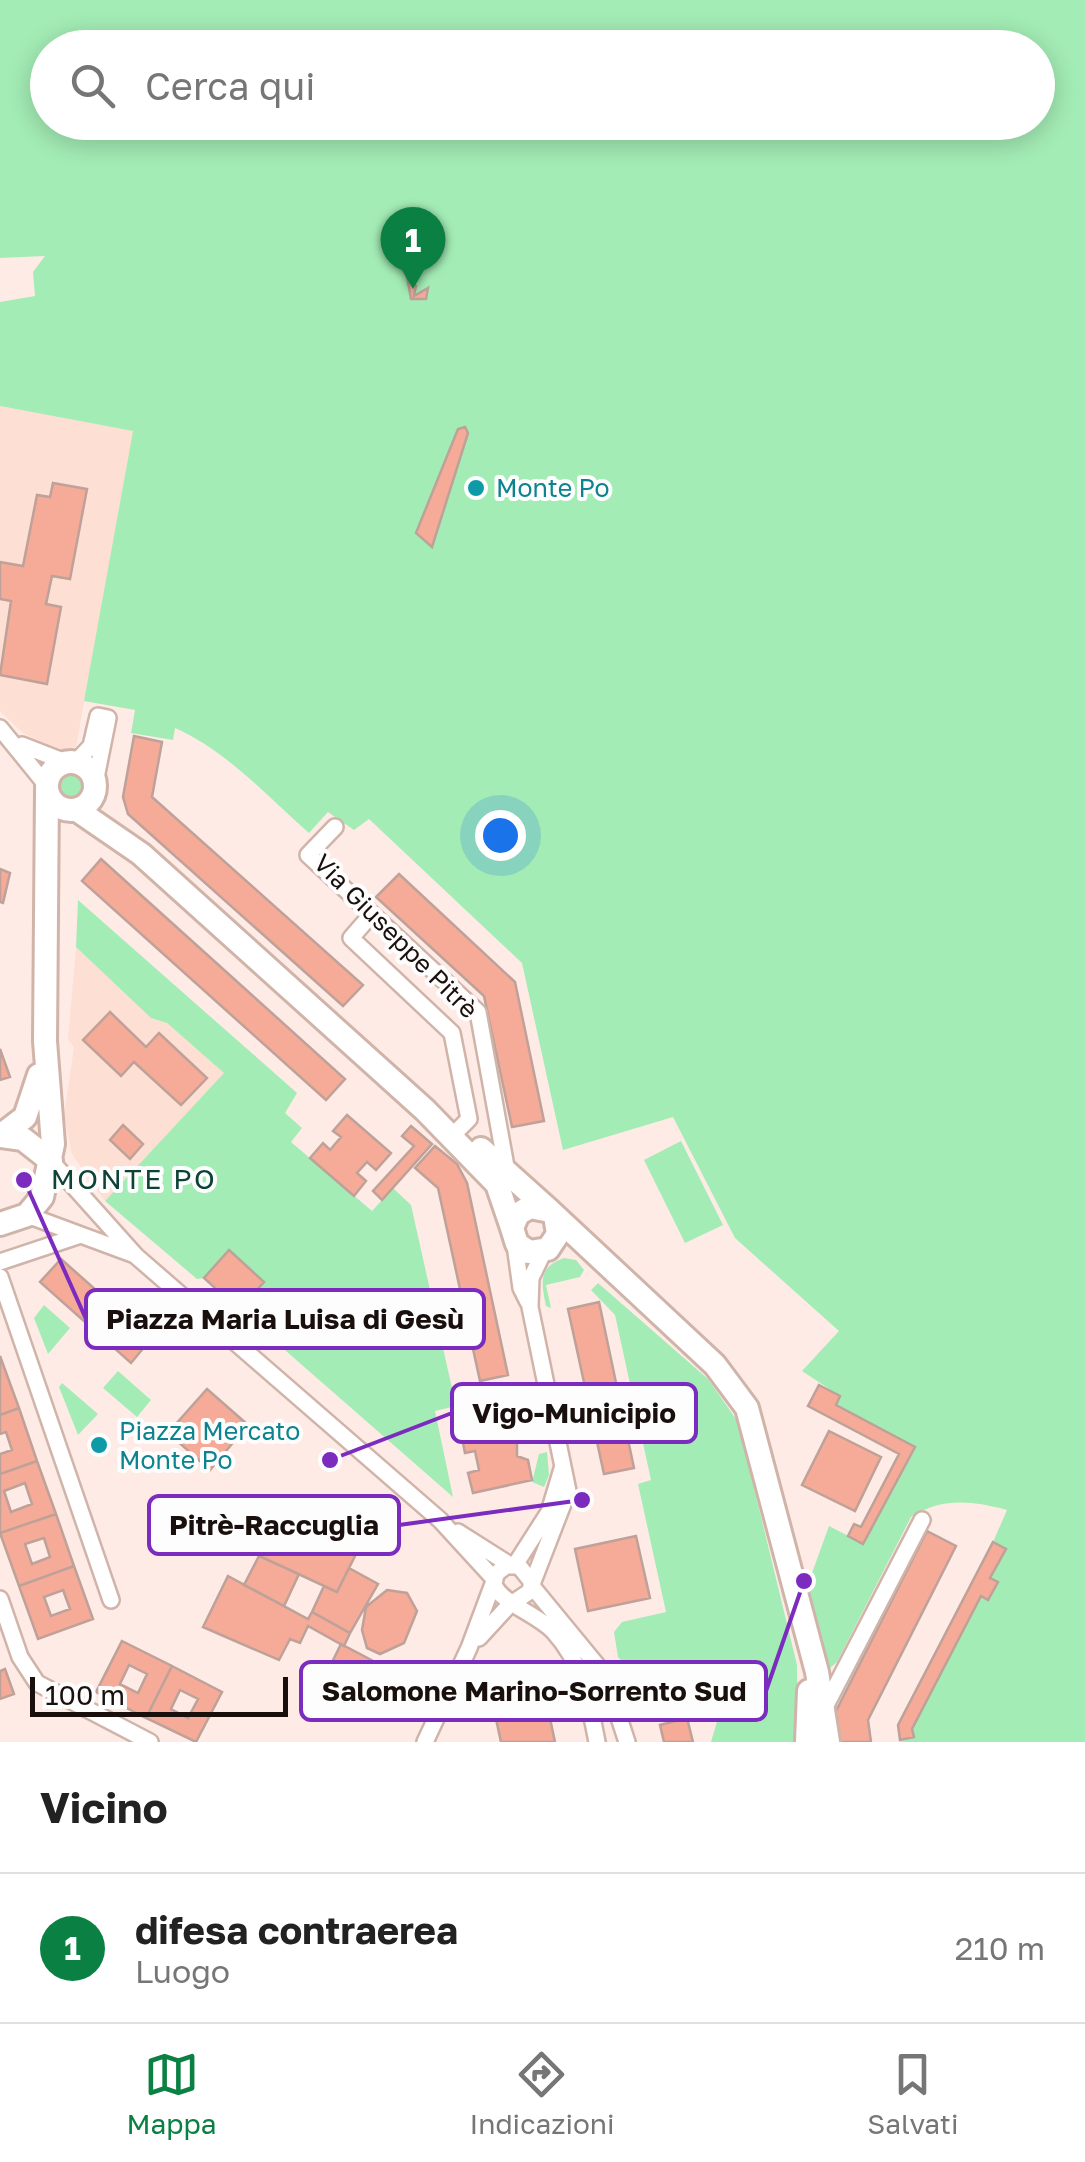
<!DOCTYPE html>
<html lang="it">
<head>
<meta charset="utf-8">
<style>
  body { margin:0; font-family:"Golos Text",sans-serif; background:#f6f6f6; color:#222 }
  .scale { position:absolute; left:30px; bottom:25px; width:258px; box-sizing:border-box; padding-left:10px; border:5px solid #190f0c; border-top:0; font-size:28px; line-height:35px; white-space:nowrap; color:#190f0c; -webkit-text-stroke:8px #fdfdfd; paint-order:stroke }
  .you { position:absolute; left:500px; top:835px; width:35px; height:35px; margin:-25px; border:8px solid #fff; border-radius:50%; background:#1a73e8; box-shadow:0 0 0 15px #1a73e833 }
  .badge { display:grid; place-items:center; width:65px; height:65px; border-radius:50%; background:#0b8043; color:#fff; font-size:32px; font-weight:700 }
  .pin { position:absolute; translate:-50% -82px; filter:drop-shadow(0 2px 5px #0008) }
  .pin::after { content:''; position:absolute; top:52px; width:35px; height:30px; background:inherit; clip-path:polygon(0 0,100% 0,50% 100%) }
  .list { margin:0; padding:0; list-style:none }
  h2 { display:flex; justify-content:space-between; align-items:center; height:130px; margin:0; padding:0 40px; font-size:42px }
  h2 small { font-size:32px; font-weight:400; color:#767676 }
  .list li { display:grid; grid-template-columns:65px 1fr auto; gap:30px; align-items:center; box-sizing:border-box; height:150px; padding:0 40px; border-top:2px solid #e0e0e0 }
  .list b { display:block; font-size:38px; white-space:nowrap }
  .list p { margin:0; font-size:32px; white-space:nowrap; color:#767676 }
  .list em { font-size:32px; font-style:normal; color:#767676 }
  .icon { flex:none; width:55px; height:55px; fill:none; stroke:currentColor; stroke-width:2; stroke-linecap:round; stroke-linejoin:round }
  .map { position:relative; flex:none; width:1085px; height:1742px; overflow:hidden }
  .search { position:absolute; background:#fff; box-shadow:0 5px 25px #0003; left:30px; right:30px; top:30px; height:110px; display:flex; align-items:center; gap:25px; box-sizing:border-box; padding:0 35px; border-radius:55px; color:#767676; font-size:38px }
  .sheet { height:280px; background:#fff }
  nav { display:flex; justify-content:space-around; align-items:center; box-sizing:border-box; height:140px; border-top:2px solid #e0e0e0; background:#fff; font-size:28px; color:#767676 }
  nav a { display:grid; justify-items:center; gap:5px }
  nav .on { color:#0b8043 }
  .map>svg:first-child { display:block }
  .built { fill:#fedfd4 }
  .green { fill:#a3ecb5; fill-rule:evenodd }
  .building { fill:#f5ab97; stroke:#bea199; stroke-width:2.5; fill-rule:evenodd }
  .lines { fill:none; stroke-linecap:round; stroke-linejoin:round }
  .street-casing { stroke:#d0b4a9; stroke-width:20 }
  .secondary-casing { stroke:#d0b4a9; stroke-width:28 }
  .street { stroke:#fff; stroke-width:15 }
  .secondary { stroke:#fff; stroke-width:22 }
  .culture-dot { fill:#0f9aa8; stroke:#fdfdfd; stroke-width:4 }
  .labels { text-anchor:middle; stroke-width:8; stroke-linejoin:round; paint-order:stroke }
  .culture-label { font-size:25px; fill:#0d838f; stroke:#fdfdfd; text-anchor:start }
  .street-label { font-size:25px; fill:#190f0c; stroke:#fdfdfd }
  .neighbourhood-label { font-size:28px; letter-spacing:2.5px; fill:#0d4335; stroke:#fdfdfd }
  .leader { fill:none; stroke:#7b2cbf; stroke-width:4 }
  .callout-dot { fill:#7b2cbf; stroke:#fdfdfd; stroke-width:4 }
  .callout { fill:#fdfdfd; stroke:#7b2cbf; stroke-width:4 }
  .callout-label { font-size:28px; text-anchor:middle; font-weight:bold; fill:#190f0c }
</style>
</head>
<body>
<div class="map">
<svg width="1085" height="1742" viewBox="0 0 1085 1742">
  <rect width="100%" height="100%" fill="#feebe5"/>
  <!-- built -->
  <path class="built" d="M0,406L133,431L76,747L67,749H54L23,733L0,711Z
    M76,947L151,1018L167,1023L224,1073L105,1201L72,1154L64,1115L74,1047L68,1040Z"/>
  <!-- green -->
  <path class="green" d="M0,0H1085V1742H900L914,1737L912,1728L981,1596L989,1599L997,1583L990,1578L1005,1549L993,1542L1007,1510C973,1501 942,1497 911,1517L837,1662L830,1668L823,1658L808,1584L829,1526L864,1544L914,1447L836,1405L840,1396L802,1371L839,1331L735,1238L673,1117L563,1150L522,963L369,819L354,830L328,812L309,833C267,796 227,751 175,728L173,740L131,733L135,710L84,701L133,431L0,406V302L35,296L33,272L45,256L0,258ZM48,48H1038V122H48Z
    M54 786a17 17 0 1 1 34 0a17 17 0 1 1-34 0Z
    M78,900L297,1093L285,1113L302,1128L291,1142L372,1211L393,1188L411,1205L456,1406L435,1411L453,1497L239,1310L264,1282L230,1251L204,1278L197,1279L105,1201L224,1073L167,1023L151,1018L76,947Z
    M681,1141L723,1225L685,1243L644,1160Z
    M564,1258L576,1260L584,1270L580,1277L546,1285L551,1308L546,1306C541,1282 538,1267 564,1258Z
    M598,1283L708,1379L738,1422L797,1665L798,1742H711L725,1694L636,1712L628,1668L618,1657L614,1632L622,1622L666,1612L638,1484L651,1480L615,1315L591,1290Z
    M44,1305L70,1328L48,1354L34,1318Z
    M118,1371L151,1400L137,1417L103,1388Z
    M62,1383L98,1414L78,1435L59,1387Z
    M547,1452L549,1475L544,1487L532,1482L539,1454Z"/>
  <!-- building -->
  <path class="building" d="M407,277L416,286L414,296L428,288L426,299H411Z
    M465,427L468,433L432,547L416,533L458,429Z
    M53,483L87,489L70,579L52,576L46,604L61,607L47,684L0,675L11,601L0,599V562L23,566L37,495L50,497Z
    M134,736L162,742L152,797L363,985L343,1006L128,814L123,797Z
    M101,859L345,1079L326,1100L82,881Z
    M0,869L10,873L3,903L0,902Z
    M399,874L515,982L544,1121L512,1127L484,996L376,897Z
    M110,1012L146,1047L159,1033L207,1078L181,1105L134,1062L121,1076L83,1040Z
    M0,1049L10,1077L0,1080Z
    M347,1115L391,1153L376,1170L367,1162L357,1173L366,1181L354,1196L310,1158L323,1143L330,1150L341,1137L333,1131Z
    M123,1125L143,1144L130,1159L110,1140Z
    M411,1126L432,1144L382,1200L373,1191L414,1146L402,1136Z
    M435,1146L457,1164L467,1183L508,1375L480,1381L438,1188L415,1168Z
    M229,1250L264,1282L239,1310L204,1278Z
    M61,1259L151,1339L131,1363L40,1282Z
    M599,1302L634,1468L604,1474L568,1309Z
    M0,1356L19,1408L0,1415Z
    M819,1385L840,1396L836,1405L915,1447L863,1544L848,1536L854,1524L861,1527L899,1454L808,1406Z
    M207,1389L248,1425L210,1470L168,1433Z
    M19,1408L37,1461L0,1474V1454L12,1450L6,1432L0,1434V1415Z
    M519,1420L523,1440L517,1441V1456L528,1460L532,1480L473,1493L468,1473L479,1470L475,1451L465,1453L461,1433Z
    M829,1431L881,1457L855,1511L802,1485Z
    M37,1461L56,1514L0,1533V1474ZM25,1483L32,1504L11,1512L4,1491Z
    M276,1504L358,1550L337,1592L251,1552Z
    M56,1514L74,1566L19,1586L0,1533ZM44,1538L50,1557L32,1564L25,1544Z
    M927,1531L956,1546L868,1720L871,1742H839L834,1715Z
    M636,1536L650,1598L588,1611L575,1549Z
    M993,1542L1006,1549L990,1578L998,1582L988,1600L981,1596L912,1729L914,1737L900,1740L898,1725Z
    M259,1556L299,1574L284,1606L244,1585Z
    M74,1566L93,1619L38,1639L19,1586ZM63,1590L70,1609L51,1616L44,1597Z
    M349,1568L378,1584L350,1633L312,1612L324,1586L337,1592Z
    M228,1576L308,1619L312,1612L350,1633L344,1646L308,1626L300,1643L290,1639L279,1660L203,1627Z
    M387,1590L407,1593L417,1611L404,1643L380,1654L367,1648L362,1630L366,1607Z
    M122,1641L172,1666L146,1718L96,1692ZM129,1665L147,1674L138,1693L120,1684Z
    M341,1644L377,1663L359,1697L343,1690L336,1703L317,1693Z
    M172,1666L222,1692L196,1742L146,1718ZM180,1690L198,1699L188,1718L171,1709Z
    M5,1669L14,1694L0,1699V1671Z
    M548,1709L555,1742H501L496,1719Z
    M687,1718L693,1742H664L660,1725Z"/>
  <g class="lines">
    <!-- street casing -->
    <g class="street-casing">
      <path id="street" d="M0,728L47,786
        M22,745L68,763
        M75,763L91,746L98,716L108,718L95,783
        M335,827L308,855L478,1012L507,1172
        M371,915L351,938L452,1033L469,1119L459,1129
        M51,1161L136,1256L440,1520L495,1580
        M27,1215L135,1255
        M514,1238L521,1288L528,1302
        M0,1262L81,1235
        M0,1277L111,1600
        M467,1413L549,1394
        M458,1532L510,1565
        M515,1565L549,1512L562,1469
        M494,1584C499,1602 539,1615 554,1632C583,1664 589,1701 597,1742
        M531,1585L605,1675L627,1742
        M0,1599L20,1657L37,1683L150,1742
        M514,1602L529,1592L568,1491L530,1307L531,1278L544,1251
        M479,1638L512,1602
        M823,1711L922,1520
        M425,1742L469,1648L497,1573L506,1566H519L531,1581"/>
    </g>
    <!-- secondary casing -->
    <g class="secondary-casing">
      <path id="secondary" d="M47 786a24 24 0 1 1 48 0a24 24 0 1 1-48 0Z
        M77,810L141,854L425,1110L497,1184L512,1228
        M0,1136L25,1117L39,1075
        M0,1136L23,1139L51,1161
        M481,1149L550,1211
        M555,1216L558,1234L548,1249L529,1252L517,1244L512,1228L518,1214L530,1207L550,1211L715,1365L747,1408L817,1672L828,1742
        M0,1224L27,1215L42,1197L53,1144L45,1041L47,790
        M807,1742L809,1691"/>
    </g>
    <!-- street -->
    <use href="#street" class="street"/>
    <!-- secondary -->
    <use href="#secondary" class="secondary"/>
  </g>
  <!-- markers -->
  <g class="culture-dot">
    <circle cx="476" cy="488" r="10"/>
    <circle cx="99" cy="1445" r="10"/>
  </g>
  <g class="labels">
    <!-- culture labels -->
    <g class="culture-label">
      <text x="496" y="497">Monte Po</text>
      <text x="119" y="1440">Piazza Mercato<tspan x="119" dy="29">Monte Po</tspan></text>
    </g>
    <!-- street labels -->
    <g class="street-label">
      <text transform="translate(396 936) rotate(45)" y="9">Via Giuseppe Pitrè</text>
    </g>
    <!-- neighbourhood labels -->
    <g class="neighbourhood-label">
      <text x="134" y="1189">MONTE PO</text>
    </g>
  </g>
  <!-- callouts -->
  <path class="leader" d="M24 1180L86 1319M330 1460L452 1413M582 1500L399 1525M804 1581L766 1691"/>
  <g class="callout-dot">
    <circle cx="24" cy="1180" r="10"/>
    <circle cx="330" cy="1460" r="10"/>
    <circle cx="582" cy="1500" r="10"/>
    <circle cx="804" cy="1581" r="10"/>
  </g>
  <g class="callout">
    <rect x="86" y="1290" width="398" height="58" rx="10"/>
    <rect x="452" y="1384" width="244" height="58" rx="10"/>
    <rect x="149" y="1496" width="250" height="58" rx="10"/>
    <rect x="301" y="1662" width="465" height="58" rx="10"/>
  </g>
  <g class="callout-label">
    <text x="285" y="1329">Piazza Maria Luisa di Gesù</text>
    <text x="574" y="1423">Vigo-Municipio</text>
    <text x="274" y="1535">Pitrè-Raccuglia</text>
    <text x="534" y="1701">Salomone Marino-Sorrento Sud</text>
  </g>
</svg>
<div class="scale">100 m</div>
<div class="you"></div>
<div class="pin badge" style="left:413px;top:289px">1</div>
<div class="search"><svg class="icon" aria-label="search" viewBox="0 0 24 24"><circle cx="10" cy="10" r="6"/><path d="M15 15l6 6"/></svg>Cerca qui</div>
</div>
<section class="sheet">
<h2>Vicino<small></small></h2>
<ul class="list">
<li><span class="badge">1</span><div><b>difesa contraerea</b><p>Luogo</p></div><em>210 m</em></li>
</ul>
</section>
<nav>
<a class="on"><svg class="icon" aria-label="map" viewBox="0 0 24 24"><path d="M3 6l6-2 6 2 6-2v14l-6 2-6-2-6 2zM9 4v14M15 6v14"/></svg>Mappa</a>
<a><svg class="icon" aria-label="directions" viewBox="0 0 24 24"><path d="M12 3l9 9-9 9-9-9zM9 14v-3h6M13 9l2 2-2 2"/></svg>Indicazioni</a>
<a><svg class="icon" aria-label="saved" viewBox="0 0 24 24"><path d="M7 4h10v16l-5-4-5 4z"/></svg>Salvati</a>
</nav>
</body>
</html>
